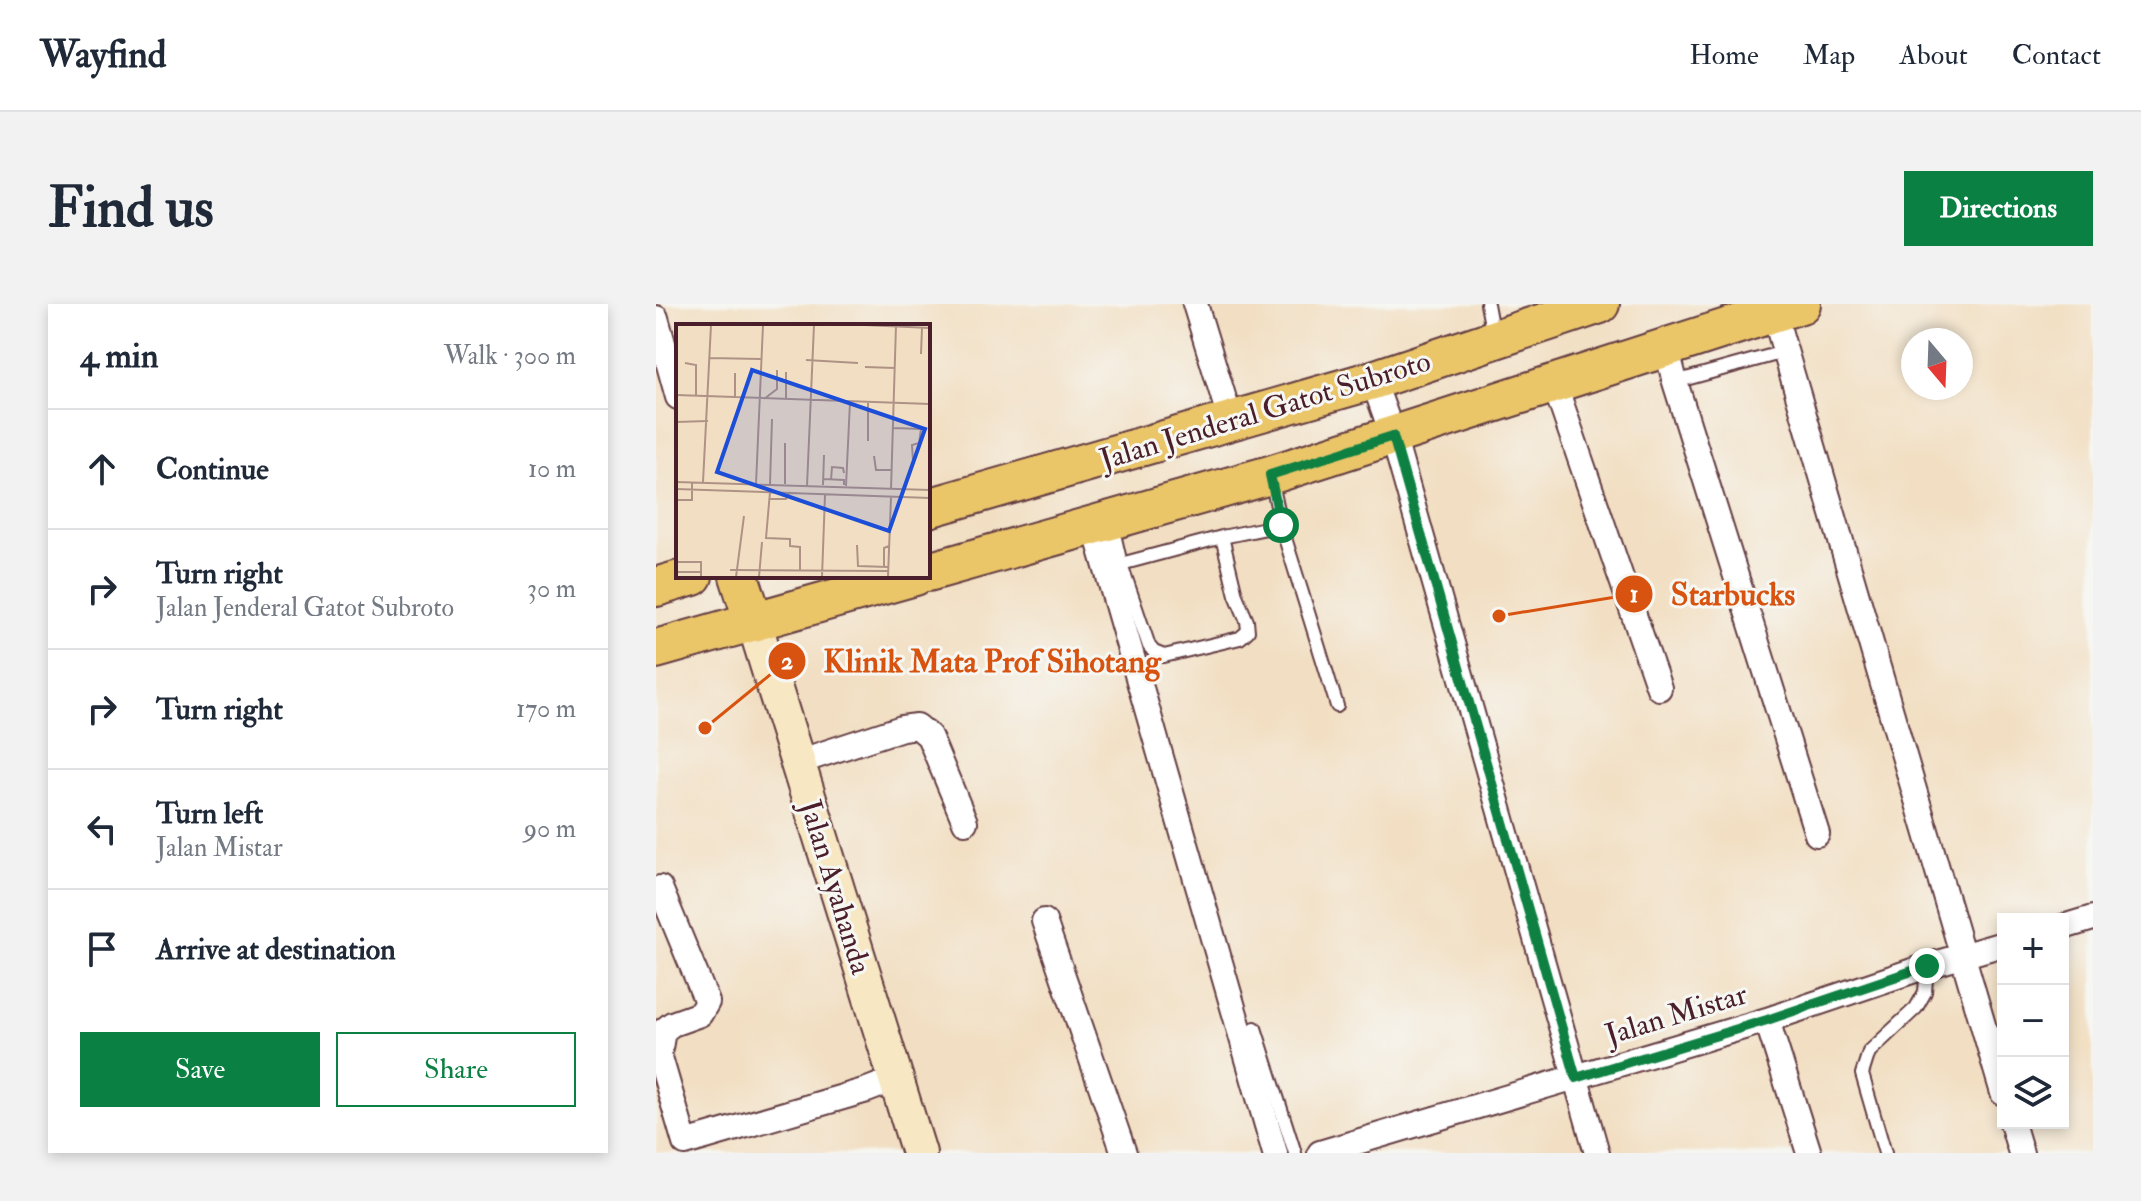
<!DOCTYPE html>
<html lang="en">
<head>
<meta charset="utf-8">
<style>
  body { margin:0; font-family:"IM FELL Double Pica",serif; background:#f2f2f3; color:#1f2937 }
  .controls { position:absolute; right:24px; bottom:24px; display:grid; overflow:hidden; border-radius:0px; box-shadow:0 4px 12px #0003 }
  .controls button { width:72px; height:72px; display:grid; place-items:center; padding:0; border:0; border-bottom:2px solid #e0e1e3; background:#fff; color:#1f2937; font:40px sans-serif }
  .compass { position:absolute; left:1245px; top:24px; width:72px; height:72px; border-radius:50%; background:#fff; box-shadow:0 4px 12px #0003; rotate:161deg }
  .stop { position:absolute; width:24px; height:24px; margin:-18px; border:6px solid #0b8043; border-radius:50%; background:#fff }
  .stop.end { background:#0b8043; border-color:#fff; box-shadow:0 2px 8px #0008 }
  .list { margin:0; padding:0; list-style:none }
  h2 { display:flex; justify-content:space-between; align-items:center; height:104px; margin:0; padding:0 32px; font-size:34px }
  h2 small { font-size:26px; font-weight:400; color:#747a83 }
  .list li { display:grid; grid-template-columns:52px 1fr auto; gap:24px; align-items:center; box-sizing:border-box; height:120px; padding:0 32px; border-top:2px solid #e0e1e3 }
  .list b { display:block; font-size:30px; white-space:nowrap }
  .list p { margin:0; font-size:26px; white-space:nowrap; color:#747a83 }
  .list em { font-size:26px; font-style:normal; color:#747a83 }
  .actions { display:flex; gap:16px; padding:24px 32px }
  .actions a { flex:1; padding:18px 0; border:2px solid #0b8043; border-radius:0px; text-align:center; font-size:28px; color:#0b8043 }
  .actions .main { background:#0b8043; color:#fff }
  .icon { flex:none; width:44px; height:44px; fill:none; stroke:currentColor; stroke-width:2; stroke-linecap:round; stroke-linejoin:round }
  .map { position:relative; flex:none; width:1437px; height:849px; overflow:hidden; border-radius:0px }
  header { display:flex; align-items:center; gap:48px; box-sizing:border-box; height:112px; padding:0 40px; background:#fff; border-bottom:2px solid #e0e1e3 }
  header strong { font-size:38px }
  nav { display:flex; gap:44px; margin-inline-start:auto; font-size:28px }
  .intro { display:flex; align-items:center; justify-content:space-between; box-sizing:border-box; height:192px; padding:0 48px }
  h1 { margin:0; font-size:56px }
  .button { padding:20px 36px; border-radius:0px; background:#0b8043; color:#fff; font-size:28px; font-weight:700 }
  main { display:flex; gap:48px; padding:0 48px }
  aside { flex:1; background:#fff; border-radius:0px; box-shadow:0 4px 12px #0003 }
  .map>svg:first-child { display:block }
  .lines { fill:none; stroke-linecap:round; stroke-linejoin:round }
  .lane-casing { stroke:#633c42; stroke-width:16 }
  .street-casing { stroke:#633c42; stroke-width:28 }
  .secondary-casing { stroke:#633c42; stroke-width:38 }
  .primary-casing { stroke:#633c42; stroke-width:42 }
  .lane { stroke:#fff; stroke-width:12 }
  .street { stroke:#fff; stroke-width:24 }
  .secondary { stroke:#f7e8c3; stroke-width:34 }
  .primary { stroke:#ebc669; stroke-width:38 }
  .route { stroke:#0b8043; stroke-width:10 }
  .labels { text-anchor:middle; stroke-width:6; stroke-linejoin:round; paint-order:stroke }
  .street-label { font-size:30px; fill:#4a1f2b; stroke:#f6f6f2 }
  .inset-road { fill:none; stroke:#af9286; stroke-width:2 }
  .view { fill:#1d4ed8; fill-opacity:0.15; stroke:#1d4ed8; stroke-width:4 }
  .inset-edge { fill:none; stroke:#4a1f2b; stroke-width:4 }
  .leader { fill:none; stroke:#d8530f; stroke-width:3 }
  .callout-dot { fill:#d8530f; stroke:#f6f6f2; stroke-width:3 }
  .mark-label { font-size:24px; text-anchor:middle; font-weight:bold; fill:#fff }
  .callout-label { font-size:32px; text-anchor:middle; font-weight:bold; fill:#d8530f; stroke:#f6f6f2; stroke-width:6; stroke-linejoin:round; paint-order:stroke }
</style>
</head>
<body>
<header>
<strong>Wayfind</strong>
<nav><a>Home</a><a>Map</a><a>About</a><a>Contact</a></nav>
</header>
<div class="intro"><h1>Find us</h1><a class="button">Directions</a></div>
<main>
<aside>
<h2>4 min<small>Walk · 300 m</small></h2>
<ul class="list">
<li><svg class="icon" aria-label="ahead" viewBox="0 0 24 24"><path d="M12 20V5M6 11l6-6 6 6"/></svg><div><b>Continue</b></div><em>10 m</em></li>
<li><svg class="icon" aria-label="right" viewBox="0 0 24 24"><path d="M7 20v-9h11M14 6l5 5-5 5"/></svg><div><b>Turn right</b><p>Jalan Jenderal Gatot Subroto</p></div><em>30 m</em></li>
<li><svg class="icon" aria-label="right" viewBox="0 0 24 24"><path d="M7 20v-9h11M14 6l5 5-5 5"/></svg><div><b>Turn right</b></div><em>170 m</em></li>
<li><svg class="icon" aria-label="left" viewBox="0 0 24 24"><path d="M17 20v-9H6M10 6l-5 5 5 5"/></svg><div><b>Turn left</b><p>Jalan Mistar</p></div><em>90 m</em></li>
<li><svg class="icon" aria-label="arrive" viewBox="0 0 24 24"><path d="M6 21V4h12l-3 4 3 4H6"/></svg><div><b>Arrive at destination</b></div></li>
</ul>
<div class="actions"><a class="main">Save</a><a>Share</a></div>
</aside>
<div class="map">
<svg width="1437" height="849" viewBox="0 0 1437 849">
  <rect width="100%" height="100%" fill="#f6f6f2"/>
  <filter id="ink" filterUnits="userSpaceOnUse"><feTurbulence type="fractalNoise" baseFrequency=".0125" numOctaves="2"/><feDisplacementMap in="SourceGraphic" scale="16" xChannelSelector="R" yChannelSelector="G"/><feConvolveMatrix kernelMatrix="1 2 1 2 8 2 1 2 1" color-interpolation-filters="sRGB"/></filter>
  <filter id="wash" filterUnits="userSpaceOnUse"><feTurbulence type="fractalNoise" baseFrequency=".006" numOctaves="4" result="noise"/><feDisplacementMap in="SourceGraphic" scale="32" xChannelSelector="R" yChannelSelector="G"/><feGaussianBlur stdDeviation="1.8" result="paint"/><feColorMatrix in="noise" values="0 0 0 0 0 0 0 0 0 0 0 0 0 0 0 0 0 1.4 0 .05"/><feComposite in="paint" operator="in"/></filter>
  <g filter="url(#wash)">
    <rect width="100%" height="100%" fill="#f2dfc3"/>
  </g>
  <g filter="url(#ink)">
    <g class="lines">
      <!-- lane casing -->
      <g class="lane-casing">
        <path id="lane" d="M831,0L837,32
          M1019,78L1117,51
          M615,174L625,221L681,402
          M456,221L465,260L566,233L625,221
          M465,260L493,342L498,348L508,352L584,334L592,327L591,317L580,291L566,233
          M599,724L639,849
          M1229,849L1206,770L1213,748L1260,704L1269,688L1271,662"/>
      </g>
      <!-- street casing -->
      <g class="street-casing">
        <path id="street" d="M539,0L575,118
          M1118,9L1347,789
          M0,14L22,93
          M1010,42L1019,78L1161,530
          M717,76L737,132L941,849
          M898,79L1003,384
          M438,221L619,849
          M142,458L246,424L261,422L273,432L309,518
          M4,584L51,698L44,710L16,720L7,727L3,750L29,839L211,786L240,775
          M388,617L468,849
          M1407,623L1437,614
          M1111,716L1153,849
          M1356,819L1365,849
          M664,849L1111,716L1271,662L1347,640"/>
      </g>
      <!-- secondary casing -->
      <g class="secondary-casing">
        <path id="secondary" d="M98,318L263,849"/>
      </g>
      <!-- primary casing -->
      <g class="primary-casing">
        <path id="primary" d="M272,204L717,76L944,0
          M272,268L614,171L1145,0
          M83,272L98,318
          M0,283L37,272
          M0,345L259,272"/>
      </g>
      <!-- lane -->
      <use href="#lane" class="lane"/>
      <!-- street -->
      <use href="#street" class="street"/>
      <!-- secondary -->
      <use href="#secondary" class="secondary"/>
      <!-- primary -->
      <use href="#primary" class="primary"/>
    </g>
  </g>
  <g class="lines" filter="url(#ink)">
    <!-- route -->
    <path class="route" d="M625,221L614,171L737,132L920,774L1111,716L1271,662"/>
  </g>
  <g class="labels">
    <!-- street labels -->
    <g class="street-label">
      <text transform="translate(609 106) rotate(-17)" y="10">Jalan Jenderal Gatot Subroto</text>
      <text transform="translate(180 583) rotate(73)" y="10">Jalan Ayahanda</text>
      <text transform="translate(1020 710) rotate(-17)" y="10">Jalan Mistar</text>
    </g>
  </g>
  <!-- overview -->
  <g transform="translate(20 20)">
    <rect width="254" height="254" fill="#f2dfc3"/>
    <path class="inset-road" d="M188,1L254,4M245,30L246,4M34,34L85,35M130,36L182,39M9,39L20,41V71M189,43L219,44M59,49V74M0,71L254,80M88,75L101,65V46M110,75V48M0,98L32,97M217,104L245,105L243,119L236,121L237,137M192,117V79M109,119V160M198,132L200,146H215M148,155L168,156V161M155,156L156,143L167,144L168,149M0,158L254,166M27,158L35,1M80,160L87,1M94,160L96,95M147,161L148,131M131,162L138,1M170,162L174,78M0,165L254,174M215,165L220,1M94,168L90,214L114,215V222L124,223V246M94,175H110L114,168M2,176H16V158M181,221L182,242L212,243M0,238H25V253M208,243V224L213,222M54,246L212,247M0,248H25M60,253L68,192M83,253L86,218M146,253L149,171M212,253L215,173"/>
    <path class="view" d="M76,46L249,105L213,207L41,148Z"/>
    <rect width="254" height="254" class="inset-edge"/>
  </g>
  <!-- callouts -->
  <path class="leader" d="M843 312L978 290M49 424L131 357"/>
  <g class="callout-dot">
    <circle cx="843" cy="312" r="8"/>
    <circle cx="49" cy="424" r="8"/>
    <circle cx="978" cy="290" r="20"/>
    <circle cx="131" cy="357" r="20"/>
  </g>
  <g class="mark-label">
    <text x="978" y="298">1</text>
    <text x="131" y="365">2</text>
  </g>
  <g class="callout-label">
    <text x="1077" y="301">Starbucks</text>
    <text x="336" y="368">Klinik Mata Prof Sihotang</text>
  </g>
</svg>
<div class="controls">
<button>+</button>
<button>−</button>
<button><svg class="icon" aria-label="layers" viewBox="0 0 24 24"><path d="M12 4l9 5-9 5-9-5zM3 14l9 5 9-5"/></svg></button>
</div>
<svg class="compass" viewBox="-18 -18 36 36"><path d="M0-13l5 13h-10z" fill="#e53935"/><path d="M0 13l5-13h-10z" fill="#747a83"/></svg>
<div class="stop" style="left:625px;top:221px"></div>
<div class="stop end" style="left:1271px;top:662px"></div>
</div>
</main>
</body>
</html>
